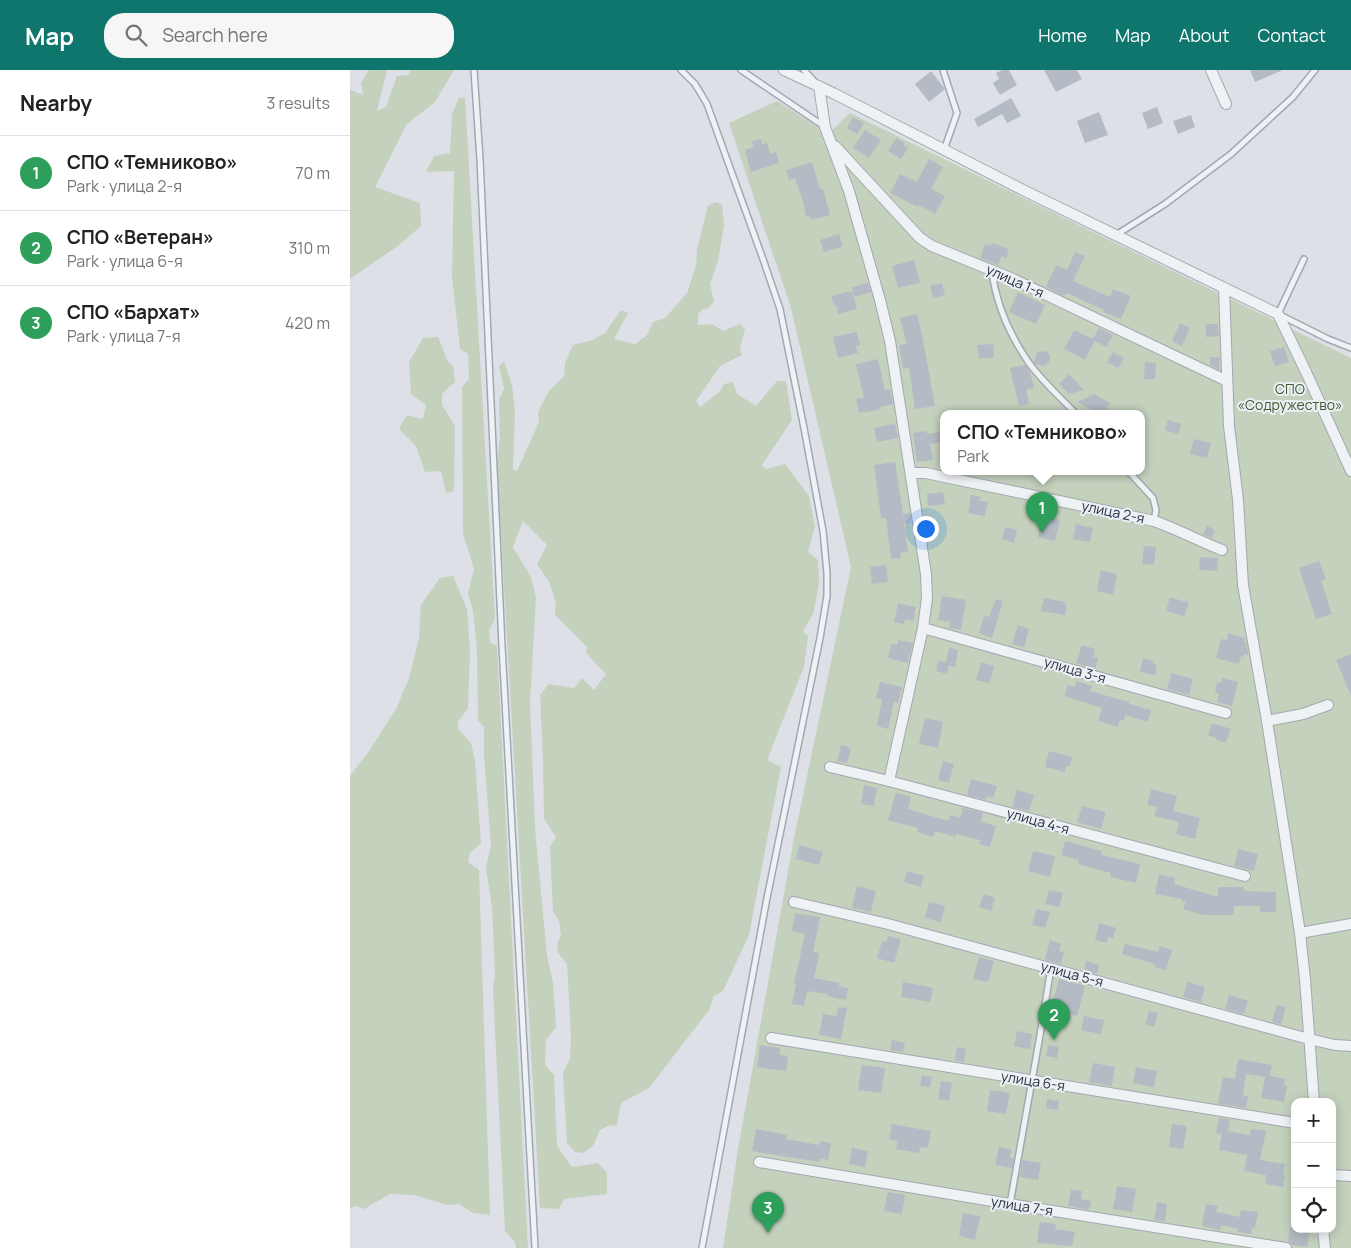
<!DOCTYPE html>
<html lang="en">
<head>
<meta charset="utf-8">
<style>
  body { margin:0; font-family:Manrope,sans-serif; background:#f6f6f6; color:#222 }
  .controls { position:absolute; right:15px; bottom:15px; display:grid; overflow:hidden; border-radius:10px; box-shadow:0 2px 12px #0003 }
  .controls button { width:45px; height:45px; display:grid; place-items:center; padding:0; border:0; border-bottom:1px solid #e0e0e0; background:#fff; color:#222; font:25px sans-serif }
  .you { position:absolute; left:575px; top:458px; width:18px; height:18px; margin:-12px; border:4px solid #fff; border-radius:50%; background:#1a73e8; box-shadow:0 0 0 8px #1a73e833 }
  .badge { display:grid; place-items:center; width:32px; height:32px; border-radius:50%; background:#0f766e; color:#fff; font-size:16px; font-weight:700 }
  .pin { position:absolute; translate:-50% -41px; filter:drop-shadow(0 1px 2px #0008) }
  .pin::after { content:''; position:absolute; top:26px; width:18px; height:15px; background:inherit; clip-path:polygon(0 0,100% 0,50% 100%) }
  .popup { position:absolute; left:590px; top:340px; width:205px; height:65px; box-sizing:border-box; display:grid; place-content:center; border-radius:10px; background:#fff; filter:drop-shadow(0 1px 4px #0005); font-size:16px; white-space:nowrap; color:#767676 }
  .popup b { font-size:19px; color:#222 }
  .popup::after { content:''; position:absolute; left:50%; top:100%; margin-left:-10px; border:10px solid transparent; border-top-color:#fff }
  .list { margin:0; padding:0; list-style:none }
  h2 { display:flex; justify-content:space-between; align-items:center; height:65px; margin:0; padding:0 20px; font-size:21px }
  h2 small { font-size:16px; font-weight:400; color:#767676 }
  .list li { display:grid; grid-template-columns:32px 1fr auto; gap:15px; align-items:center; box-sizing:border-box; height:75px; padding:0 20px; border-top:1px solid #e0e0e0 }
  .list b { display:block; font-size:19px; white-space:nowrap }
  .list p { margin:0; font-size:16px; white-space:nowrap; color:#767676 }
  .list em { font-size:16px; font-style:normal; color:#767676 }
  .icon { flex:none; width:28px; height:28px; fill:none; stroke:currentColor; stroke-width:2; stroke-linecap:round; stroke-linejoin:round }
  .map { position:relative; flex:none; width:1001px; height:1178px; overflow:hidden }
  header { display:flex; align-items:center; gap:30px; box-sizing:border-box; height:70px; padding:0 25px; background:#0f766e; color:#fff }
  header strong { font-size:24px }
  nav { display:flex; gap:28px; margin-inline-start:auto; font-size:18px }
  .search { width:350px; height:45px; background:#f6f6f6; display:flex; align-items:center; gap:12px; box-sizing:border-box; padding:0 18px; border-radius:20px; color:#767676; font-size:19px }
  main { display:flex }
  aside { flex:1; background:#fff }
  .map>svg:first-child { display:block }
  .green { fill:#c4d1bd; fill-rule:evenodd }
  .building { fill:#b4bbc4 }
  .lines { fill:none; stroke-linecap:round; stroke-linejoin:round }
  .service-casing { stroke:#a2a8b1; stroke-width:8 }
  .minor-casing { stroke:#a2a8b1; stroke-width:12 }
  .service { stroke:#eff2f5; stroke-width:5 }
  .minor { stroke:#eff2f5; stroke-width:10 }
  .labels { text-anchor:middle; stroke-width:4; stroke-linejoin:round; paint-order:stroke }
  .street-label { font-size:14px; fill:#26303e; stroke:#ecf0f5 }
  .park-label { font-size:14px; fill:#3d5a33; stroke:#ecf0f5 }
</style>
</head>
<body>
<header>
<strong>Map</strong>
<div class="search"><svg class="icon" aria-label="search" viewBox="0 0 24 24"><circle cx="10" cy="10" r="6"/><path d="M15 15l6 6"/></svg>Search here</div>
<nav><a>Home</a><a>Map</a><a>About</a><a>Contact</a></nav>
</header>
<main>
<aside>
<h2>Nearby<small>3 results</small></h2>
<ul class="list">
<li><span class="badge" style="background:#2e9e5b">1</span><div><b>СПО «Темниково»</b><p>Park · улица 2-я</p></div><em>70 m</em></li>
<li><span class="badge" style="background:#2e9e5b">2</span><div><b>СПО «Ветеран»</b><p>Park · улица 6-я</p></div><em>310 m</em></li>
<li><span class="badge" style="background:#2e9e5b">3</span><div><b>СПО «Бархат»</b><p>Park · улица 7-я</p></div><em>420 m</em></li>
</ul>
</aside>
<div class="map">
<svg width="1001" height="1178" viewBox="0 0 1001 1178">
  <rect width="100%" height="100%" fill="#dde1e7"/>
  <!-- green -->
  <path class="green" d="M19,0H37L27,41L36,37L47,6L58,5L61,0H104L85,32L57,54L25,117L70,133L71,156L49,175L0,209V20L13,25L11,13Z
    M109,28H115L145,549L139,560L140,573L147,576L178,1178H166L165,1172L155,1161L143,919L145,905L142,838L136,798L141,775L134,686V657L128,651L127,580L123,541L118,523L124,499L113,464L112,317L119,309L118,284L110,279L102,207L104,101L76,102L84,86L100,83L102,44Z
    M427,31L478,64L500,43L1001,288V1178H373L388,1079L444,768L501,497L441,238L379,53ZM593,344H791V402H593ZM945,1032H982V1159H945Z
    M365,132L372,135L374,156L368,191L360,214L364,231L359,238L352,240L348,244V255L362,254L373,261L390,254L395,259L390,278L392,285L370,296L346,331L350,337L370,321L374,314L383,312L387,324L406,336L427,311H436L442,350L412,395L416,399L435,394L459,426L465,456L458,482L468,490L469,513L464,542L453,561L458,566L454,597L417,690L431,697L399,865L373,921L364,926L359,940L299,1018L271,1033L267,1055L258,1056L250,1060L243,1076L233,1083L225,1082L217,1073L213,1002L220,989L221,966L217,894L208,883L207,874L211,865L209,851L203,842L200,777L206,767L194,749L193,690L190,625L199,614L224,618L232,608L244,620L256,604L236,583L237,577L205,545L206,533L199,512L187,494L197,475L173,451L163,477L181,507L186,527L180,632L185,758L197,886L203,912L206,957L196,970L195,995L204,1005L207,1076L222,1097L248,1093L257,1103V1124L214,1129L209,1139L190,1138L147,395L150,368L149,329L154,319L149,296L154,291L162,315L165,341L163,399L167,401L189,352L188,342L199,321L214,306L215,293L223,275L242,270L255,263L271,240L278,243L264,269L285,274L297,265L303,252L315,248L337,223L346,196L347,179L358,136Z
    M88,267L98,292L103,295L105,312L92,324V335L105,356L104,421L96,423L91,401L75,402L66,376L49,359L57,345L73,349L76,335L61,324L59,292L73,268Z
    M103,506L117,539L120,580L118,638L108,652V659L121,673L125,690L131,773L120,783L118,792L129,800L140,1145L123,1143L109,1134L98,1135L64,1125L40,1124L14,1139L5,1136L0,1138V706L19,681L46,639L59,608L69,568L71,535L90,508Z"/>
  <!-- building -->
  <path class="building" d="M652,0H659L667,15L650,25L643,13L649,9L646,3Z
    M694,0H727L732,9L706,22Z
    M900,0H933L905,12Z
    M581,1L595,19L579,32L565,14Z
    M661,28L671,46L657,53L652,44L628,57L624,49Z
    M807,37L813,53L798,59L792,43Z
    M749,42L758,65L735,73L727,51Z
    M841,45L845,57L828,64L823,51Z
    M503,47L514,53L507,64L497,58Z
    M515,60L531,70L519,88L503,78Z
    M546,68L555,73L553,75L558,78L551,89L538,81Z
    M411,69L412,74L417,73L420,84L426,82L429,93L401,102L395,80L404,77L402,71Z
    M579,89L593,97L581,119L595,126L585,144L569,135L568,137L540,123L550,104L567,112Z
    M462,92L470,119H473L480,145L461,150L460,146L456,147L453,131L445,108L439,110L436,100Z
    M489,164L493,176L474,182L470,170Z
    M642,173L659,179L656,188L651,186L648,195L630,188L635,174L641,176Z
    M725,182L735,186L723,211L760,227L763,219L781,226L771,249L753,242L754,240L717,223L716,225H712L696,217L706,195L717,200Z
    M564,190L570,213L548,218L542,196Z
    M518,213L521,222L504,227L502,217Z
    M592,213L595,225L583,228L580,216Z
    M502,221L507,239L488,244L486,235L484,236L481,226Z
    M668,222L695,235L686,254L659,242Z
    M567,244L572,265L585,336L565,339L559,298L553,299L549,275L557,274L550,248Z
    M830,253L840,258L832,276L822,271Z
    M856,254H868L869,266L856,267Z
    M749,258L763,265L756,277L745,271L735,290L714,279L724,260L743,269Z
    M507,262L510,275L506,276L508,283L488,288L483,267Z
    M643,274L644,287L629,289L627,275Z
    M934,277L939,292L925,296L920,281Z
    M695,281L700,285V290L699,293L694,296L685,294L684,293L687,283L689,282Z
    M763,282L774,288L768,298L757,292Z
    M860,287H870L869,300L860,295Z
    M528,289L535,320L540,319L543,334L529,337V340L509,343L506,329L514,328L506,294Z
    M795,292L806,293L805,309H794Z
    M675,295L680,302L684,318L676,320L679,334L669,336L660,298Z
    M719,304L734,320L719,324L709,314Z
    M744,324L760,333L754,344H748L727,332Z
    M818,350L831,354L828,364L815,360Z
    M545,354L548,368L527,372L524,358Z
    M577,361V364L590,362L591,372L580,374L583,390L567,392L563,363Z
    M844,369L861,373L857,388L840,384Z
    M545,392L553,444L560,443L561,453L554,454L558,482L550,483L551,488L541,489L536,448H531L524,395Z
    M593,422L595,434L578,436L577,424Z
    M621,425L631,427L630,431L638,432L635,446L618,443Z
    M692,446L710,450L705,471L688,467Z
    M726,454L743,458L740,472L723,469Z
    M857,456L865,460L862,468L853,464Z
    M655,457L667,460L664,473L652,469Z
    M794,476L806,477L804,495L792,494Z
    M850,487L868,488L867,501L849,500Z
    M969,491L976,509L971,511L982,544L966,549L949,498Z
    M536,495L538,512L522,514L520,497Z
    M751,500L767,504L763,525L747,521Z
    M592,526L616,530L611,560L599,558L600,552L588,550Z
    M820,527L839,533L834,546L816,541Z
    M694,528L715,532V535L717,536L715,545L691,541Z
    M646,529L653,531L642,568L629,563L634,546L639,547Z
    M548,533L566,537L563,551L555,549L554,554L544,552Z
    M668,555L679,559L674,577L662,574Z
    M878,563L895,568L894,572L896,573L898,583V585L894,584L893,587L891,586L889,594L866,588L871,569L877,570Z
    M548,570L563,573L558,593L538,588L541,574L547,575Z
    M732,575L745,579L743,587L748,588L745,599L726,593Z
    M599,578L608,580L605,597L599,595L597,604L586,601L588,591L596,592Z
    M1001,584V626L986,590Z
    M793,588L804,591L803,594L807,595L805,605L790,602Z
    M631,592L644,596L640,613L626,610Z
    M821,603L843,609L839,625L817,619Z
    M872,608L888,612L882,636L867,632L869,624L865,622L867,612L871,613Z
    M726,611L742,616L740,621L779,632V634L801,640L798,652L775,645L774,651L770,650L768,657L748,651L752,638L714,626L718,615L725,617Z
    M530,612L552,617L548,633L544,632L538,659L527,656L532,629L526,628Z
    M575,648L593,652L588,678L569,674Z
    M862,653L881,659L876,673L866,670L867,668L858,665Z
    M491,675L501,678L497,693L487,691Z
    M699,681L722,687L720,696H716L715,702L695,697Z
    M593,691L604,694L599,713L588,710Z
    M621,709L647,716L643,728L637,726L636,730L617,725Z
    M514,715L527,718L524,736L511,734Z
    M801,719L827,726L823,741L850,748L845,769L826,764L829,752L804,746L807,737L797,735Z
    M667,720L684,725L679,741L662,737Z
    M546,723L561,727L558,739L598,751L600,745L610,748L613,738L633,743L631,752L646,756L640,777L629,774L630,770L606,764V767L585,761L583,767L567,762L568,758L538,750Z
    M732,736L756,742L751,759L727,752Z
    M715,771L752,781L751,785L790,794L786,813L760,807L761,803L728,794L729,790L711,785Z
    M449,775L473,782L469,795L446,789Z
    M888,779L908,784L904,801L884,796Z
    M683,781L705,786L700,807L678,801Z
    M557,801L574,806L571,817L554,812Z
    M809,804L825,808L824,814L868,827V817H894V821L926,822V842H910V836H884V845H853L833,839L836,832L832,831V829L805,824Z
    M507,816L526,821L521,842L502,838Z
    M699,820L713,823L709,837L695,834Z
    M634,824L645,828L641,841L629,837Z
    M579,832L595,836L591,852L575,848Z
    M686,839L700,842L695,858L682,855Z
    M445,843L470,847L463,882L469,883L464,908L489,913V916L498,918L496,930L477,926V924L457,921L454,936L442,934L446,914H444L455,864L442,861Z
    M749,853L766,858L763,868L758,867L757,873L745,870Z
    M538,866L551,869L544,893L527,888L532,871L536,872Z
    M700,870L711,874L709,881L714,882L711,894L695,890Z
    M775,874L808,882L810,876L822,880L816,900L804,897L805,894L772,884Z
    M629,887L644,891L638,912L623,909Z
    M736,891L749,895L747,904L734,900Z
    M709,909L735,916L727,946L712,942L714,934L703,931Z
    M553,912L583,918L580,932L551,927Z
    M837,912L855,917L851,932L833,927Z
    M879,925L898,931L894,944L875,939Z
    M927,935L936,937L931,954L922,952Z
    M488,937L497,938L491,969L469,965L473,944L486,946Z
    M799,941L808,943L804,957L795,954Z
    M734,946L754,950L751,964L731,960Z
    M667,961L682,964L680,979L664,976Z
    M542,970L555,973L553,982L540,980Z
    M410,975L430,978V985L438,986L436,1001L407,997Z
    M698,975L709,977L707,988L696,986Z
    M607,977L616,979L614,992L605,990Z
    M888,989L922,995L920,1006L935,1009L934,1015L937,1016L934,1032L911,1028L915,1007L896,1004L893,1026H898L896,1038L868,1034L873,1007L885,1009Z
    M743,993L765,997L762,1016L739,1012Z
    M512,995L535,998L531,1023L508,1020Z
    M786,997L807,1001L804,1017L783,1013Z
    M572,1005L582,1007L580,1017L570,1016Z
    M591,1011L602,1013L599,1031L588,1029Z
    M640,1020L660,1023L656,1044L637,1041Z
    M697,1029L709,1031L708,1040L696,1038Z
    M869,1048L880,1049L878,1061L900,1065L901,1059L916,1061L910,1090L935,1094L933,1105L935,1106L933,1117L915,1114L916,1105L894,1101L897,1085L869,1080L872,1064L866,1063Z
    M542,1054L581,1061L578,1078L570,1077L569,1083L546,1079L548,1071L539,1069Z
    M822,1054L837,1056L833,1079L819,1077Z
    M406,1059L437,1065L436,1069L469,1075L470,1071L481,1073L478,1090L470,1088L469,1092L402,1081Z
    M649,1077L661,1079L660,1088H664L662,1098L645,1095Z
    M502,1078L518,1081L515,1097L499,1094Z
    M672,1090L691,1093L688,1110L670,1107Z
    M767,1116L786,1119L782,1142L763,1139Z
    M721,1120L732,1121L731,1129L741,1131L739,1140L718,1136Z
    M538,1122L555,1125L552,1144L534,1141Z
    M807,1132L817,1134L815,1151L804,1150Z
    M856,1134L868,1136L866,1142L890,1147L891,1140L908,1142L905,1158H902L901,1164L888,1162V1159L871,1155L870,1160L852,1156Z
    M613,1143L630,1146L625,1170L609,1166Z
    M690,1152L706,1154L705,1159L725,1162L722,1176L687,1173Z
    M940,1157L945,1158V1159L960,1161L957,1177L942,1175L938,1171Z"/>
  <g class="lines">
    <!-- service casing -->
    <g class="service-casing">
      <path id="service" d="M124,0L130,89L152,576L185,1178
        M331,0L345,14L357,34L414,192L430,239L454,358L473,461L477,503V526L470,568L417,828L352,1178
        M391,0L475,57
        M454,0L464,11
        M593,0L607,43L594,80
        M766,165L815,134L881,84L943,27L965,0
        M954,189L928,244L978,269L1001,278
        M642,201C646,235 659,264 679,293C692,311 711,328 726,344
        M779,402L803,428L806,440L804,451
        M660,1134L689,971L701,898"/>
    </g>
    <!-- minor casing -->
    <g class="minor-casing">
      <path id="minor" d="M434,0L483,23L675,121L928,244L956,302L1001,401
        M861,0L876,34
        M469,16L475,57L499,121L530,230L540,271L576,504L577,528L573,558L539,711
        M485,76L570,168L582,176L663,209L877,311
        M874,218L879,356L888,430L893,515L917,651L950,863L955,909L964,1032
        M561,403H576L804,451C827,459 849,471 872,480
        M573,558L876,643
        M917,651L953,644L978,635
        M480,697L539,711L895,806
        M444,832L538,854L959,969L985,975L1001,976
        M950,863L1001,854
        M421,968L945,1053
        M409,1092L660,1134L936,1178
        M982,1105L1001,1106
        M973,1159L975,1178"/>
    </g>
    <!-- service -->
    <use href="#service" class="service"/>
    <!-- minor -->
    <use href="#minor" class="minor"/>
  </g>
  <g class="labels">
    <!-- street labels -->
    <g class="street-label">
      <text transform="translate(665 211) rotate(24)" y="5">улица 1-я</text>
      <text transform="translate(763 442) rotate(12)" y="5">улица 2-я</text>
      <text transform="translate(725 600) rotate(16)" y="5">улица 3-я</text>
      <text transform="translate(688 751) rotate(15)" y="5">улица 4-я</text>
      <text transform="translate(722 904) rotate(15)" y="5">улица 5-я</text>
      <text transform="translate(683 1011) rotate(9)" y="5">улица 6-я</text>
      <text transform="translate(672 1136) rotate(9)" y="5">улица 7-я</text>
    </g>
    <!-- park labels -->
    <g class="park-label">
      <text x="940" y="324">СПО<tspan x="940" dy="16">«Содружество»</tspan></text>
    </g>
  </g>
</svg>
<div class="controls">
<button>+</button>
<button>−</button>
<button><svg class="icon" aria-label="locate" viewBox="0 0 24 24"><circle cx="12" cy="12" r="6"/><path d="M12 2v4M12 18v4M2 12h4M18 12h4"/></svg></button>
</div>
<div class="you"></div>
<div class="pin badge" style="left:692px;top:463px;background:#2e9e5b">1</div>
<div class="popup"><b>СПО «Темниково»</b>Park</div>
<div class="pin badge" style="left:704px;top:970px;background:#2e9e5b">2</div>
<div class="pin badge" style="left:418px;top:1163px;background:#2e9e5b">3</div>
</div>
</main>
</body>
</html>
